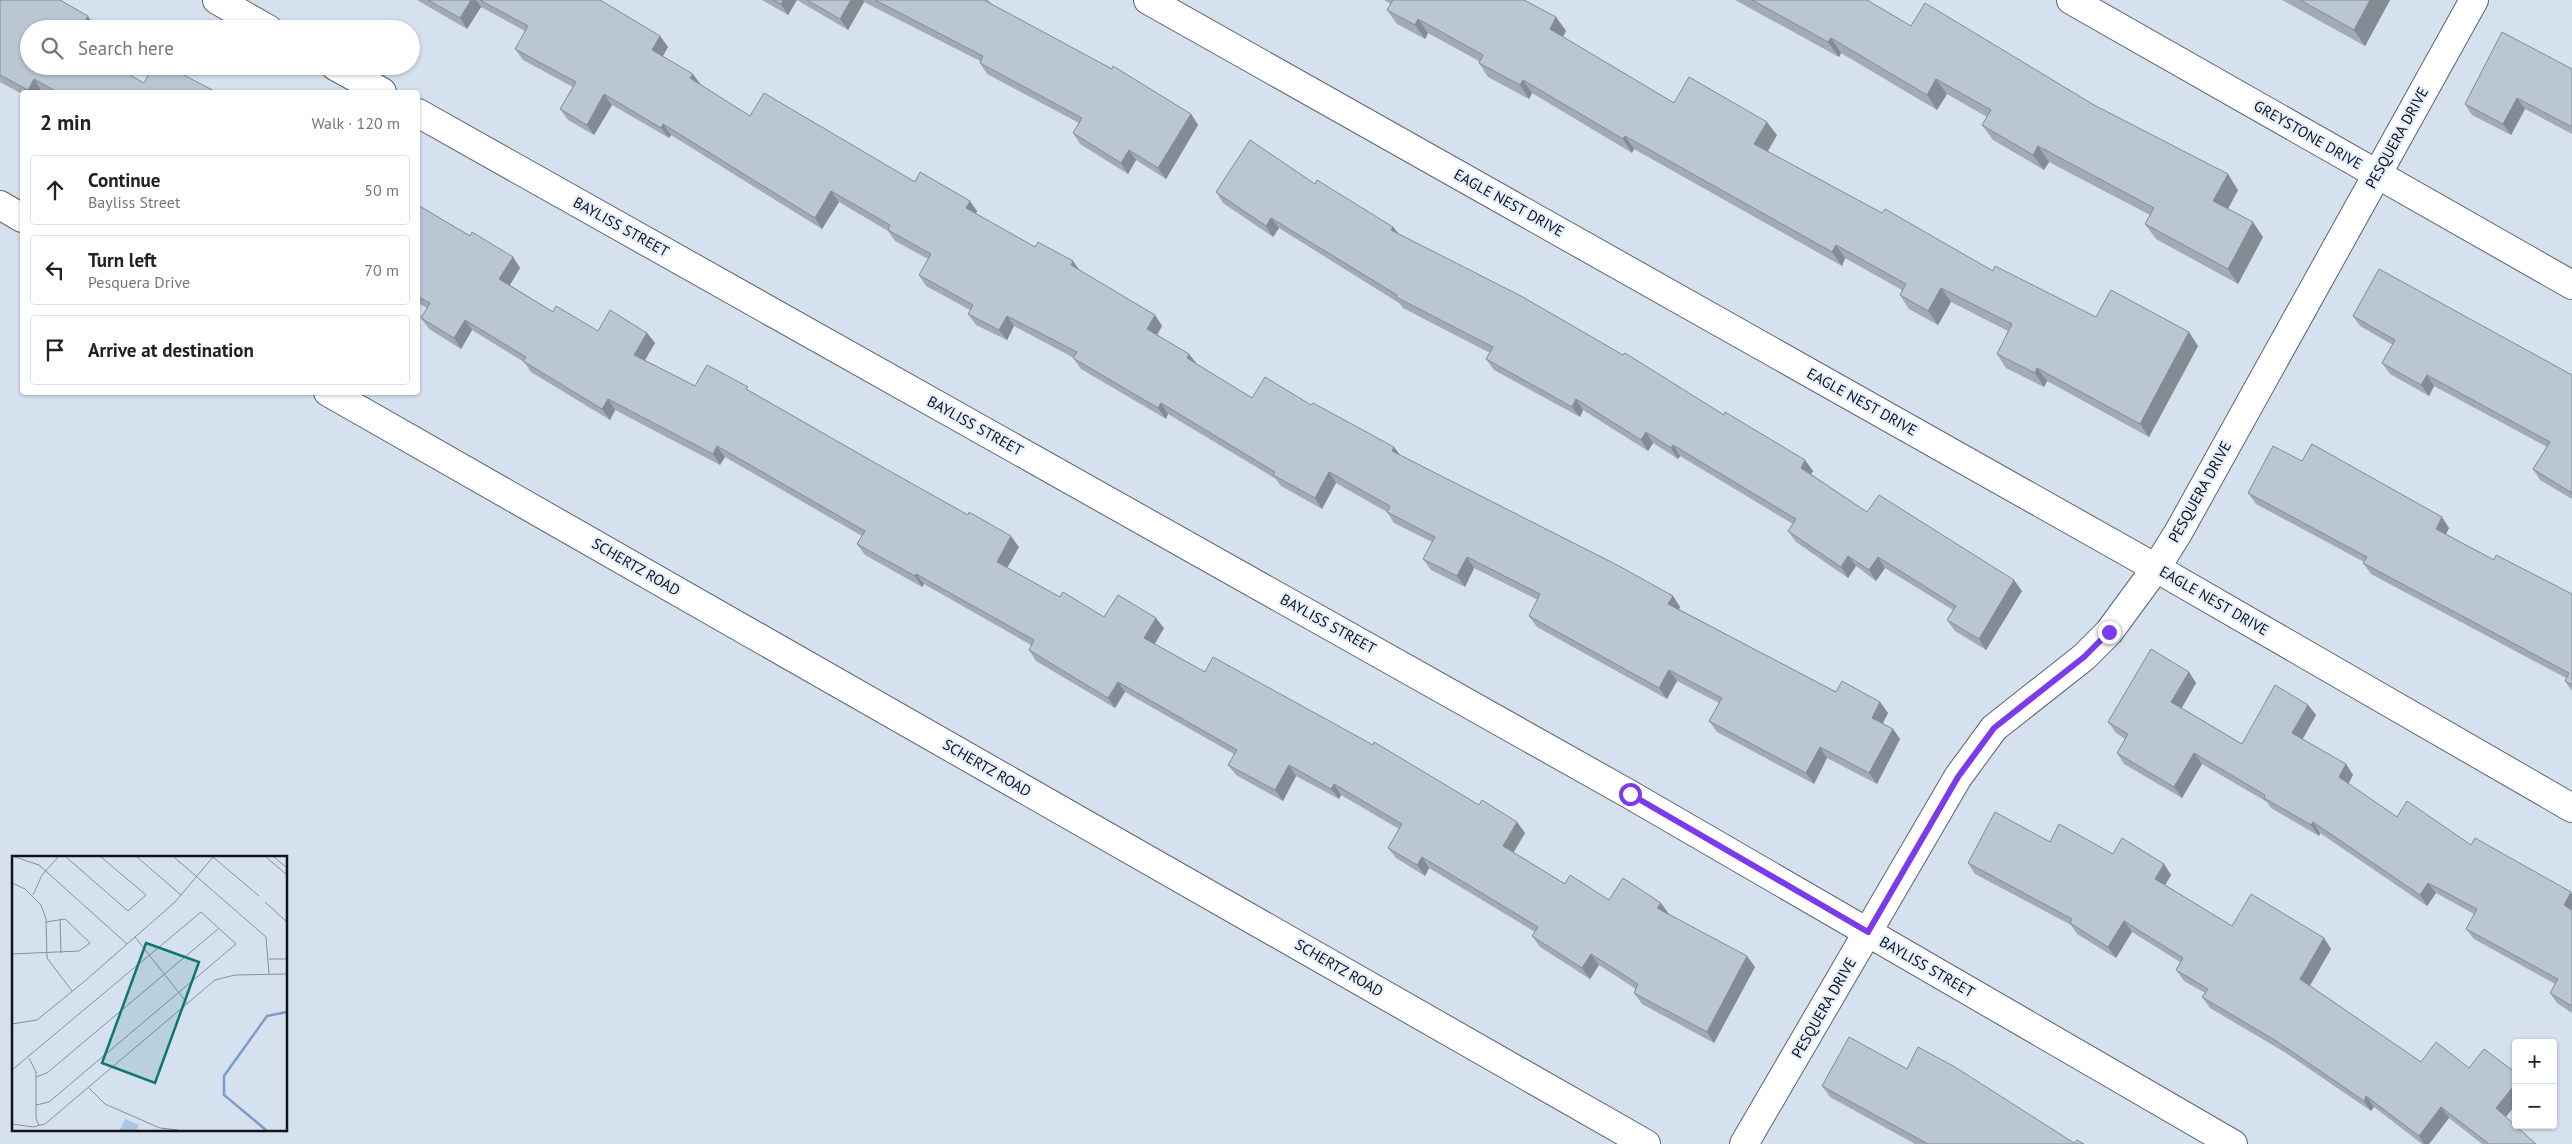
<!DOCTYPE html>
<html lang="en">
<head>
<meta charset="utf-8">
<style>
  body { margin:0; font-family:"PT Sans",sans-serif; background:#f6f6f6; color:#222 }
  .controls { position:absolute; right:15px; bottom:15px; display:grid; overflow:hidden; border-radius:5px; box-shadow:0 1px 4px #0004 }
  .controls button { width:45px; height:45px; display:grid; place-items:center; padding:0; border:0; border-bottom:1px solid #e0e0e0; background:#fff; color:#222; font:25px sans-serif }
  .stop { position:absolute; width:15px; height:15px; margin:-11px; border:4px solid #7c3aed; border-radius:50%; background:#fff }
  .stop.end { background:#7c3aed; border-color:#fff; box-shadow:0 1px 5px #0008 }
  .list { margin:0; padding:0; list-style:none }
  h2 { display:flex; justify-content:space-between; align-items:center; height:65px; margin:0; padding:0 20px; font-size:21px }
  h2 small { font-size:16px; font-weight:400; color:#767676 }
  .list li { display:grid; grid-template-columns:32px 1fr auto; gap:15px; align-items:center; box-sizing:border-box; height:70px; margin:0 10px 10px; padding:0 10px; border:1px solid #e0e0e0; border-radius:5px }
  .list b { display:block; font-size:19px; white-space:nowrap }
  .list p { margin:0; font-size:16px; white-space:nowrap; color:#767676 }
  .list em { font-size:16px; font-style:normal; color:#767676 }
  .icon { flex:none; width:28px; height:28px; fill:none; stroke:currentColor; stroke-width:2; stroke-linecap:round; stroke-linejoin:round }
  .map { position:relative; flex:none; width:2572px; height:1144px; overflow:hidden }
  .search { position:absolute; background:#fff; box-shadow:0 1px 4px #0004; left:20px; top:20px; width:400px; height:55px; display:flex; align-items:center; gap:12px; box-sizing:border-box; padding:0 18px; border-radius:28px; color:#767676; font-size:19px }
  .panel { position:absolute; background:#fff; box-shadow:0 1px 4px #0004; left:20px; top:90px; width:400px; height:305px; border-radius:5px }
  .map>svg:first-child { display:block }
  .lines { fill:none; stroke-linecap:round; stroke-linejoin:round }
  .minor-casing { stroke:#5a6370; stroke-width:30 }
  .minor { stroke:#fff; stroke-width:28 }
  .wall { fill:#a1aab6 }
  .shaded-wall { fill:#838b94 }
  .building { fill:#bbc6d4; stroke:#838b94 }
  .route { stroke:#7c3aed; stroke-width:6 }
  .labels { text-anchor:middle; stroke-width:4.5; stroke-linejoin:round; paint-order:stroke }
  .street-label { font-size:15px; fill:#101419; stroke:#e4effe }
  .inset-river { fill:none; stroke:#7c9dc9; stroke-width:2.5 }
  .inset-road { fill:none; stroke:#878f9a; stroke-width:1 }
  .view { fill:#0f766e; fill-opacity:0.15; stroke:#0f766e; stroke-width:2.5 }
  .inset-edge { fill:none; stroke:#101419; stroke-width:2.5 }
</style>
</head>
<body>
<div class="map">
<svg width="2572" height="1144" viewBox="0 0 2572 1144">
  <rect width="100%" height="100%" fill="#d6e1f0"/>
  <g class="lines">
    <!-- minor casing -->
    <g class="minor-casing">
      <path id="minor" d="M217,0L268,29
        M1148,0L2156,568L2572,808
        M2071,0L2572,285
        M335,66L382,92
        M418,113L1629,794L2233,1144
        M0,205L22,218
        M328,392L1646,1144
        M1744,1144L1958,777L1994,728L2084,657L2109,632L2156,568L2178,533L2474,0"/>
    </g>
    <!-- minor -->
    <use href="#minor" class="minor"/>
  </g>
  <!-- wall -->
  <path class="wall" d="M0,0L95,27L94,29H29L144,83L216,92H46L41,90L40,92H22V94L0,82Z
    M417,0H600L660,36L668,47L663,56L701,85L750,116L915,182L977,211L976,214L1035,247L1080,271L1155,315L1162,326L1157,335L1197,364L1252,398L1311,405L1394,447L1400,455L1673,596L1680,607L1679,609L1836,692L1880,702L1888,713L1883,723L1893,729L1900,739L1877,784L1827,758L1814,784L1717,732L1709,721L1719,703L1677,681L1667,699L1537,627L1529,616L1538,600L1474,568L1465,587L1431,570L1423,559L1432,542L1394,523L1387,512L1336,483L1322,509L1281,486L1276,479L1168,414L1166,419L1081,369L1073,358H1074L1014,326L1007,340L976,325L968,314L970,310L926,286L919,275L928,259L895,241L888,231L839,202L822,229L671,135L669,138L612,105L594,135L568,120L560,109L573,87L523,60L515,49L525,31L481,7L467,29Z
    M762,0H988L991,4L1191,114L1198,125L1166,179L1136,160L1128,174L1080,144L1073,133L1079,123L987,74L980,63V61L864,2L848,30L797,0L788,15Z
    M1384,0H1524L1556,17L1566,31L1563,37L1674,103L1777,135L1767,151L1882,213L1993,271L2096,317L2198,346L2149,437L2047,381L2044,387L2006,368L1997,354L2008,331L1951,302L1938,325L1909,309L1900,295L1902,290L1845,258L1842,266L1634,149L1632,153L1532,93L1529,99L1488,77L1479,63V61L1428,33L1425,39L1397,24L1387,10L1391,4Z
    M1735,0H1869L1868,1L1911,26L2094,105L2238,190L2228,209L2263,237L2238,284L2156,239L2145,224L2150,215L2049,162L2044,170L1993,140L1982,125L1987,117L1947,94L1937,110L1841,53L1839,57Z
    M2282,0H2390L2365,46Z
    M2572,69V134L2525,109L2511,135L2472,115L2465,104Z
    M1315,184L1393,227L1398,233L1813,471L1811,474L1867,512L2022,591L1986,650L1955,631L1947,620L1953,610L1885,568L1876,581L1856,566L1848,578L1796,542L1788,531L1793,524L1680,456L1678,459L1653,443L1648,451L1583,410L1580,417L1494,370L1486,359L1490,353L1403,308L1399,303L1279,228L1273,237L1223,203L1216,192Z
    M418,205L470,236L513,257L520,268L510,285L553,312L598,331L647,333L655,343L645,360L695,386L752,392L1019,547L1007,568L1060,597L1104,617L1164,628L1154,644L1205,672L1479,805L1517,822L1525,833L1513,852L1565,884L1609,900L1669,914H1668L1755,967L1714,1043L1642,1004L1634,993L1636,989L1599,965L1590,979L1540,947L1532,936L1535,932L1429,868L1425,876L1396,858L1388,848L1399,829L1341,795L1339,799L1296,776L1283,801L1236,775L1228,765L1234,754L1125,692L1115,708L1036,661L1029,650L1031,645L924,584L922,587L865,555L857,544L862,536L725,457L720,465L615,410L610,420L531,372L524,362L472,330L461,349L429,329L421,318L427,308L418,303Z
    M2353,316L2572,375V499L2540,480L2533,469L2547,447L2434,386L2429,396L2390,374L2382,363L2393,345L2360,326Z
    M2302,461L2449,528L2446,534L2494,560L2572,594V691L2565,681L2566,678L2371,574L2363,563L2364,562L2256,504L2248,493Z
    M2189,672L2196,683L2182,708L2242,744L2308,705L2316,715L2302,739L2346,764L2353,775L2348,784L2397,817L2471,845L2572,894V1013L2557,1003L2550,993L2555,984L2474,939L2466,929L2474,914L2436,893L2427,906L2320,833L2319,836L2271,808L2267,802L2202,764L2182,798L2124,764L2117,753L2125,739L2116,733L2108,722Z
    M2050,842L2164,864L2171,875L2165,885L2232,926L2324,938L2331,949L2310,986L2421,1062L2516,1073V1104L2506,1117L2536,1144H2482L2449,1118L2429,1144H2422L2374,1107L2371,1111L2286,1053L2210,1008L2202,997L2205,993L2184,981L2176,970L2180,962L2132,932L2116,958L2077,934L2071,925L1975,874L1968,863Z
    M1907,1069L2074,1143L2084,1144H1915L1830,1097L1822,1086Z"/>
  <!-- shaded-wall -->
  <path class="shaded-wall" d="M471,0H476L481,7L467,29L460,18Z
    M783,0H797L788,15L781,4Z
    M851,0H863L864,2L848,30L840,19Z
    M2370,0H2390L2365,46L2354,30Z
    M88,16L95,27L94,29H80Z
    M1556,17L1566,31L1559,43L1550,29Z
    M1418,19L1428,33L1425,39L1415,25Z
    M660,36L668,47L660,61L652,50Z
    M1831,38L1841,53L1839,57L1828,42Z
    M693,74L701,85L690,78Z
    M34,79L41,90L40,92H30L28,90Z
    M1936,79L1947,94L1937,110L1927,95Z
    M1523,80L1532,93L1529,99L1520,85Z
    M604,94L612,105L594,135L587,125Z
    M2517,98L2525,109L2511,135L2503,124Z
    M1191,114L1198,125L1166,179L1158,168Z
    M1767,122L1777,135L1764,158L1754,144Z
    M663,124L671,135L669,138L661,128Z
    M1625,136L1634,149L1632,153L1623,139Z
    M2038,146L2049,162L2044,170L2033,155Z
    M1129,150L1136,160L1128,174L1121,163Z
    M2228,174L2238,190L2224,216L2213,201Z
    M831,191L839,202L822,229L815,218Z
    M970,201L977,211L973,219L966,208Z
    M1271,218L1279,228L1273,237L1266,226Z
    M2253,222L2263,237L2238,284L2228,269Z
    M1393,227L1401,237L1391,230Z
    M1836,245L1845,258L1842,266L1832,252Z
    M513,257L520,268L507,290L499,279Z
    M1073,261L1081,272L1071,265Z
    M1941,288L1951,302L1938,325L1928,311Z
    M1155,315L1162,326L1154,340L1147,329Z
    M1007,316L1014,326L1007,340L999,330Z
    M465,320L472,330L461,349L454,338Z
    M2189,332L2198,346L2149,437L2140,424Z
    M647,333L655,343L642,365L634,355Z
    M1189,354L1197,364L1187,358Z
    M2037,368L2047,381L2044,387L2035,373Z
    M2427,375L2434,386L2429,396L2421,385Z
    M608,399L615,410L610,420L602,409Z
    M1576,399L1583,410L1580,417L1572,407Z
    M1161,403L1168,414L1166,419L1158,408Z
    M1646,432L1653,443L1648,451L1641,440Z
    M1673,445L1680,456L1678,459L1671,448Z
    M717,446L725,457L720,465L713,454Z
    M1394,447L1402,458L1392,451Z
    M1805,460L1813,471L1809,478L1801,468Z
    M1329,472L1336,483L1322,509L1315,498Z
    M2442,517L2449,528L2443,540L2436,529Z
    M1011,536L1019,547L1004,573L997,562Z
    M1848,556L1856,566L1848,578L1841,567Z
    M1467,557L1474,568L1465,587L1457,576Z
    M1878,557L1885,568L1876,581L1869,570Z
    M916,574L924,584L922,587L915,576Z
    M2014,580L2022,591L1986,650L1979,639Z
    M1673,596L1680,607L1676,615L1668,604Z
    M1156,618L1164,628L1152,649L1144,638Z
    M1669,670L1677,681L1667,699L1659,688Z
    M2189,672L2196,683L2179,712L2171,702Z
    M1118,682L1125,692L1115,708L1108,698Z
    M1880,702L1888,713L1880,729L1872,718Z
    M2308,705L2316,715L2300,744L2292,733Z
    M1893,729L1900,739L1877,784L1869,773Z
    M1820,747L1827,758L1814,784L1806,773Z
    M2194,753L2202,764L2182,798L2174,787Z
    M2346,764L2353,775L2346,788L2339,777Z
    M1289,765L1296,776L1283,801L1275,790Z
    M1334,784L1341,795L1339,799L1331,789Z
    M1517,822L1525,833L1511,857L1503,846Z
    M2313,822L2320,833L2319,836L2311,825Z
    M1422,857L1429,868L1425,876L1417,865Z
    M2164,864L2171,875L2162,890L2155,879Z
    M2428,883L2436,893L2427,906L2420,895Z
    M2571,892L2572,894V915L2564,905Z
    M1661,903L1669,914L1665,919L1657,908Z
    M2124,921L2132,932L2116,958L2108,947Z
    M2324,938L2331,949L2307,990L2300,979Z
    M1591,954L1599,965L1590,979L1582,968Z
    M1747,956L1755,967L1714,1043L1707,1032Z
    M2516,1083V1104L2504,1119L2496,1108Z
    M2366,1096L2374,1107L2371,1111L2364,1101Z
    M2441,1107L2449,1118L2429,1144H2424L2419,1136Z"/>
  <!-- building -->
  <path class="building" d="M0,0H60L88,16L80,29H29V66H114L144,83L153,66H167L216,92H57L34,79L28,90L0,75Z
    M428,0H471L460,18Z
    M480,0H600L660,36L652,50L693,74L690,78L750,116L764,93L915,182L920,172L970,201L966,208L1035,247L1038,242L1073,261L1071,265L1155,315L1147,329L1189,354L1187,358L1252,398L1265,377L1311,405L1313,403L1394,447L1392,451L1619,566L1673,596L1668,604L1836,692L1842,681L1880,702L1872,718L1893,729L1869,773L1820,747L1806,773L1709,721L1722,698L1669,670L1659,688L1529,616L1540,594L1467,557L1457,576L1423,559L1435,537L1387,512L1390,506L1329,472L1315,498L1273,475L1275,472L1161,403L1158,408L1073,358L1077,352L1007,316L999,330L968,314L973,305L919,275L931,254L888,230L890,225L831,191L815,218L663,124L661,128L604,94L587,125L560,109L576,82L515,49L528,26Z
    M773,0H783L781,4Z
    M807,0H851L840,19Z
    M875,0H984L1112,69L1113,66L1191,114L1158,168L1129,150L1121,163L1073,133L1082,118L980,63L983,56Z
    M1393,0H1524L1556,17L1550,29L1674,103L1689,77L1767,122L1754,144L1882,213L1885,209L1993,271L1995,266L2096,317L2111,290L2189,332L2140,424L2037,368L2035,373L1997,354L2012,324L1941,288L1928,311L1900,295L1906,284L1836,245L1832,252L1625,136L1623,139L1523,80L1520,85L1479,63L1483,55L1418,19L1415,25L1387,10Z
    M1752,0H1867L1911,26L1925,3L2094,105L2228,174L2213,201L2253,222L2228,269L2145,224L2154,208L2038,146L2033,155L1982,125L1991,110L1936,79L1927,95L1831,38L1828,42Z
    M2300,0H2370L2354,30Z
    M2502,32L2572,69V127L2517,98L2503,124L2465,104Z
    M1250,140L1315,184L1317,180L1393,227L1391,230L1521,296L1623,355L1625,353L1724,415L1725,412L1805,460L1801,468L1867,512L1879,495L2014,580L1979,639L1947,620L1956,606L1878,557L1869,570L1848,556L1841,567L1788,531L1796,519L1673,445L1671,448L1646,432L1641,440L1576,399L1572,407L1486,359L1493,347L1396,297L1397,295L1271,218L1266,226L1216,192Z
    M418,205L470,236L472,232L513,257L499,279L553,312L556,306L598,331L610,310L647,333L634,355L695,386L707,365L748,387L746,389L870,460L968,515L969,512L1011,536L997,562L1060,597L1063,592L1104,617L1118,595L1156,618L1144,638L1205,672L1213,657L1373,745L1374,742L1479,805L1482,800L1517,822L1503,846L1565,884L1570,875L1609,900L1623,878L1661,903L1657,908L1747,956L1707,1032L1634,993L1638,984L1591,954L1582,968L1532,936L1538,927L1422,857L1417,865L1388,848L1402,824L1334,784L1331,789L1289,765L1275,790L1228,765L1237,750L1118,682L1108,698L1029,650L1034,640L916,574L915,576L857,544L865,531L717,446L713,454L608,399L602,409L523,361L526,357L465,320L454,338L421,318L430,303L418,297Z
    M2379,269L2572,375V493L2533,469L2550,442L2427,375L2421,385L2382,363L2395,340L2353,316Z
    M2312,444L2442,517L2436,529L2494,560L2496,555L2572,594V685L2565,681L2569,673L2363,563L2367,557L2248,493L2273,446L2302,461Z
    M2151,649L2189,672L2171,702L2242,744L2275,685L2308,705L2292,733L2346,764L2339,777L2397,817L2407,801L2471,845L2475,838L2571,892L2564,905L2572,910V1006L2550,993L2558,979L2466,929L2477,909L2428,883L2420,895L2313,822L2311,825L2264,798L2265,795L2194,753L2174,787L2117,753L2128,734L2108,722Z
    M1995,812L2050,842L2059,824L2113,854L2122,838L2164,864L2155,879L2232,926L2251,894L2324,938L2300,979L2421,1062L2436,1042L2469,1068L2484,1049L2516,1073V1083L2496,1108L2536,1144H2489L2441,1107L2419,1136L2366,1096L2364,1101L2278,1042L2202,997L2208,989L2176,970L2183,958L2124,921L2108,947L2070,923L2072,919L1968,863Z
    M1849,1037L1907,1069L1918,1047L1955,1067L2074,1143L2077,1140L2084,1144H1928L1822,1086Z"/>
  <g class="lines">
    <!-- route -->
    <path class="route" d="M1630,794L1868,932L1958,777L1994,728L2084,657L2109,632"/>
  </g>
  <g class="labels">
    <!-- street labels -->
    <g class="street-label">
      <text transform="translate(2308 135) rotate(30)" y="5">GREYSTONE DRIVE</text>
      <text transform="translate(2397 138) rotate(-61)" y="5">PESQUERA DRIVE</text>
      <text transform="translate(1509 203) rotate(29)" y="5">EAGLE NEST DRIVE</text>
      <text transform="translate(621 227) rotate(29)" y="5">BAYLISS STREET</text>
      <text transform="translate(1862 402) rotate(29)" y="5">EAGLE NEST DRIVE</text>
      <text transform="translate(975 426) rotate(29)" y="5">BAYLISS STREET</text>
      <text transform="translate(2200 492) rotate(-61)" y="5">PESQUERA DRIVE</text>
      <text transform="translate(636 567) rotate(30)" y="5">SCHERTZ ROAD</text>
      <text transform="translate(2214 601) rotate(30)" y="5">EAGLE NEST DRIVE</text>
      <text transform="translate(1328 624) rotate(29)" y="5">BAYLISS STREET</text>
      <text transform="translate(987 768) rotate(30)" y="5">SCHERTZ ROAD</text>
      <text transform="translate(1927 967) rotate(30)" y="5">BAYLISS STREET</text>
      <text transform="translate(1339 968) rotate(30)" y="5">SCHERTZ ROAD</text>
      <text transform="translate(1824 1008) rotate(-60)" y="5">PESQUERA DRIVE</text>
    </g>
  </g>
  <!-- overview -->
  <g transform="translate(12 856)">
    <rect width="275" height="275" fill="#d6e1f0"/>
    <path d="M113,263L127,269L124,274H108Z" fill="#acc4e3"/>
    <path class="inset-river" d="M254,274L212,239V220L255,160L275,156"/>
    <path class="inset-road" d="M3,1L27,9L115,88M54,1L116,55L134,39L89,1M125,1L169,39M162,1L254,81L257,118M254,1L275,19M262,1L275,12M0,27L13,33L29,49L34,63L35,102L60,135M21,39L30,19L46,1M253,46L275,66M48,63L49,97M123,81L175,147M0,98L67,95L78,87L53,63L34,66M257,103H275M0,168L25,164L74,124L163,46L201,1L247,40M17,202L24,216V262L27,270M0,214L189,56L224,88L37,246L24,249M24,221L35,217L206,73M76,231L93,248L148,272L166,274M0,268L21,271L33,268L203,124L223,119L275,118"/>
    <path class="view" d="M134,87L187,106L143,227L90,207Z"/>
    <rect width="275" height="275" class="inset-edge"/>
  </g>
</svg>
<div class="controls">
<button>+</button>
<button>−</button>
</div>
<div class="stop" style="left:1630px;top:794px"></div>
<div class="stop end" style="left:2109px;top:632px"></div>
<div class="search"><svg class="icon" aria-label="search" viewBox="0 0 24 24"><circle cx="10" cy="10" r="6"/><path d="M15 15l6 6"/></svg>Search here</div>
<section class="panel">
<h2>2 min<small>Walk · 120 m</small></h2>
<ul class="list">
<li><svg class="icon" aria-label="ahead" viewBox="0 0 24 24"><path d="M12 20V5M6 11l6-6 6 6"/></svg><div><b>Continue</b><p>Bayliss Street</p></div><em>50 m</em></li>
<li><svg class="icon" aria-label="left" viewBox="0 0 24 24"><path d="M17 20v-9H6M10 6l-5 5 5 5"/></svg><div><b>Turn left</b><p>Pesquera Drive</p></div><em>70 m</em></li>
<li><svg class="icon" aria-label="arrive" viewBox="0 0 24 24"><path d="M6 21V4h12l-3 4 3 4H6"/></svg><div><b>Arrive at destination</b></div></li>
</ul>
</section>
</div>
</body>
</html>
